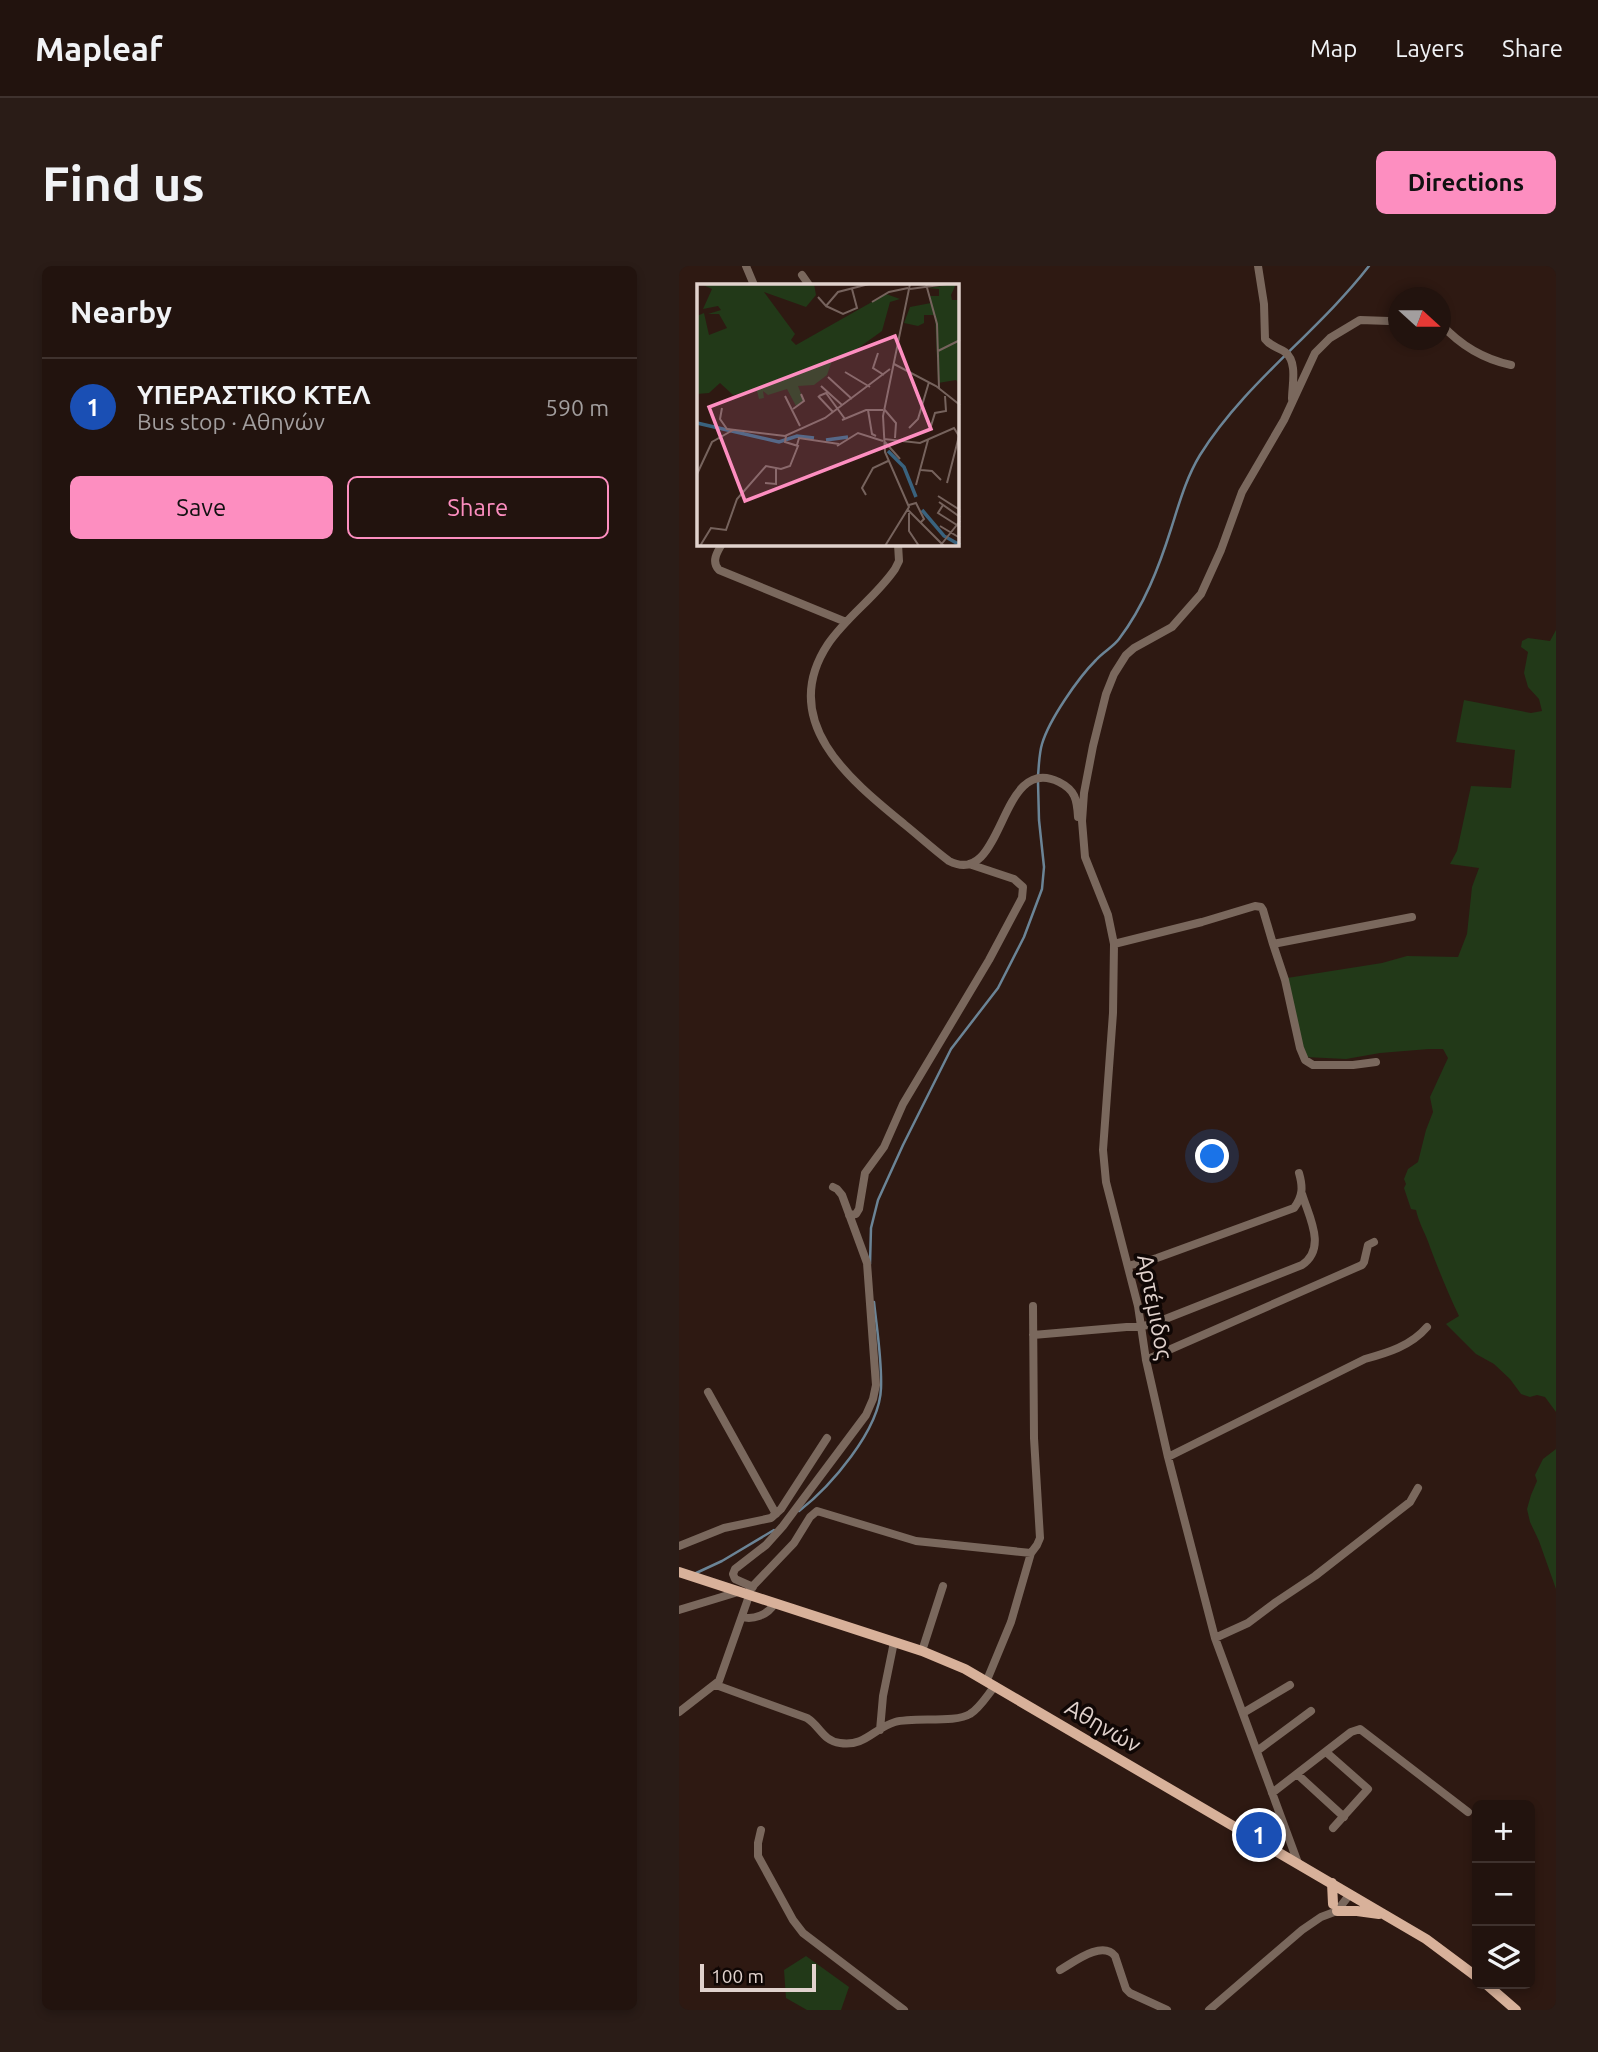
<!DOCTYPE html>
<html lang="en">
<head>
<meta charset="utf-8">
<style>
  body { margin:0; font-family:Ubuntu,sans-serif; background:#2a1c17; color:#f1f3f6 }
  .controls { position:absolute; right:21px; bottom:21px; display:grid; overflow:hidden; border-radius:10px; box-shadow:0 4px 10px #0003 }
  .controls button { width:63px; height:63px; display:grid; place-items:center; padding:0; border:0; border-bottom:2px solid #3f322e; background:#22130e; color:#f1f3f6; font:35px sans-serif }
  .compass { position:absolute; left:709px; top:21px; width:63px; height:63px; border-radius:50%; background:#22130e; box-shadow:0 4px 10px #0003; rotate:111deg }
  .scale { position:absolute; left:21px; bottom:18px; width:116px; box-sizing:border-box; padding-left:7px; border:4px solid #e1d2cd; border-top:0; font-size:19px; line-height:24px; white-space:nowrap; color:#e1d2cd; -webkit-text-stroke:5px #100705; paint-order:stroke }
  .you { position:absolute; left:534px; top:891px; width:24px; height:24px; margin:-18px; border:5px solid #fff; border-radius:50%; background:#1a73e8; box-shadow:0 0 0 10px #1a73e833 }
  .badge { display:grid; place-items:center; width:46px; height:46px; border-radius:50%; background:#fd8ec0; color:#fff; font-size:23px; font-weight:700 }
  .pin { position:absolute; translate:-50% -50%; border:4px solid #fff; box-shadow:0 2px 7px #0006 }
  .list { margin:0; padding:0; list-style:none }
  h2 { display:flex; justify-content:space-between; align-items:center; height:91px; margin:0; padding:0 28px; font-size:30px }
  h2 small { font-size:23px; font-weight:400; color:#a29e9e }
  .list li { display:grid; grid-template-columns:46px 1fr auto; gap:21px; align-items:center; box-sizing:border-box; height:98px; padding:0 28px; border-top:2px solid #3f322e }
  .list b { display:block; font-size:26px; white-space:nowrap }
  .list p { margin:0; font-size:23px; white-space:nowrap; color:#a29e9e }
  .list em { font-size:23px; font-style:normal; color:#a29e9e }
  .actions { display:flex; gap:14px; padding:21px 28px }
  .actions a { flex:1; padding:16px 0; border:2px solid #fd8ec0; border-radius:10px; text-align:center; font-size:24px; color:#fd8ec0 }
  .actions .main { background:#fd8ec0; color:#111 }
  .icon { flex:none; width:38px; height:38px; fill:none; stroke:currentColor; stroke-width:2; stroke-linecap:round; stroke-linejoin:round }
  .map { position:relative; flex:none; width:877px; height:1744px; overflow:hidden; border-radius:10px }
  header { display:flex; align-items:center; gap:42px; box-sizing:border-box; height:98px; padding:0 35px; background:#22130e; border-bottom:2px solid #3f322e }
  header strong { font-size:33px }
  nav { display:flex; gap:38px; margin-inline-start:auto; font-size:24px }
  .intro { display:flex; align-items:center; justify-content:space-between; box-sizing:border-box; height:168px; padding:0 42px }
  h1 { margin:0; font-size:49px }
  .button { padding:18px 32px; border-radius:10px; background:#fd8ec0; color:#111; font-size:24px; font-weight:700 }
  main { display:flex; gap:42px; padding:0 42px }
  aside { flex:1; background:#22130e; border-radius:10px; box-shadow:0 4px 10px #0003 }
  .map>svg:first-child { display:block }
  .green { fill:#223918 }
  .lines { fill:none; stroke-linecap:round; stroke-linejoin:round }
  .stream { stroke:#6b8496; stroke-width:2.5 }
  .minor { stroke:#7a685d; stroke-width:8 }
  .major { stroke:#d8b19a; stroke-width:10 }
  .labels { text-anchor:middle; stroke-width:7; stroke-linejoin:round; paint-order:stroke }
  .street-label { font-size:23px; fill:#e1d2cd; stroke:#100705 }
  .inset-river { fill:none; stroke:#39627e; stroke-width:3.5 }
  .inset-road { fill:none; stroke:#76635d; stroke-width:2 }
  .view { fill:#fd8ec0; fill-opacity:0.15; stroke:#fd8ec0; stroke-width:3.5 }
  .inset-edge { fill:none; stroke:#e1d2cd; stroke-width:3.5 }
</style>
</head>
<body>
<header>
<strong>Mapleaf</strong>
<nav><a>Map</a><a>Layers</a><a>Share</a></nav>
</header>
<div class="intro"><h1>Find us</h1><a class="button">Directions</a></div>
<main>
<aside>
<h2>Nearby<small></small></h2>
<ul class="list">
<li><span class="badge" style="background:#1a4fb4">1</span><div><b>ΥΠΕΡΑΣΤΙΚΟ ΚΤΕΛ</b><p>Bus stop · Αθηνών</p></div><em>590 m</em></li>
</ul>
<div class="actions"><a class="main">Save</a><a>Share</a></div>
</aside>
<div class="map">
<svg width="877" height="1744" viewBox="0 0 877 1744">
  <rect width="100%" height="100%" fill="#2e1912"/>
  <!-- green -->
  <path class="green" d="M877,364V1146L866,1131L858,1129L851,1131L842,1128L831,1113L815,1098L797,1088L767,1058L780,1050C769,1027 760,1005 751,981C747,968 740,958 737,944L732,943L725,922L727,918L725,913L729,903L739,896L747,864L754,846L751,831L769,792L764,783H750L701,787L667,793L626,791L608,712L703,697L728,690L779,691L788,668L793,621L800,602L771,598L778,585L792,520L832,522L836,484L777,476L785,434L852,447L863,445L860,433L849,421L845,407L849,386L842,381L843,375L849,372L871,375Z
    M877,1183V1323L860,1275L851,1256L848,1243L852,1229L858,1215L856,1209L864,1193Z
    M127,1690L170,1721L162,1744H128L107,1732L105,1704Z"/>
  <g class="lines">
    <!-- stream -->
    <path class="stream" d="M359,510C360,499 360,488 363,478C370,454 399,412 417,394C424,386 434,381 440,373C465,340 480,301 492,263C500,238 507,212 521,189C566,117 638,67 690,0
      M191,998L192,962L199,934L224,879L272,783L319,722L345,671L363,623L365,601L360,554L359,516
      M120,1245C151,1221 201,1164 202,1122C203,1094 198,1064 195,1036
      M15,1308L43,1295L95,1264"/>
    <!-- minor -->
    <path class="minor" d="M67,0L75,19
      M579,0L585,38L586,73C592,81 599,81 606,86C619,96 613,119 613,133
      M123,9L130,19
      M762,58C781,79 804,93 832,99
      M43,278C38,286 32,296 40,304L167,356
      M219,278L220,295L216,303C197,331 168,350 149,378C98,455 171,514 225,558C240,570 254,583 270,595C326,624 319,486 380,516C396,524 398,533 399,551
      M435,678L523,656L576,640L582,641L584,644L594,678L733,651
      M594,678L606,714L621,782L626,794L634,799H674L697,796
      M170,949L177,948L180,943L186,907L205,881L224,838L310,694L343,632L344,621L335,613L290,598
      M449,1000L478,992L615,942C624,930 624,921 620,907
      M354,1069L471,1059L623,999C648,982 630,951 623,928
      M467,1094L683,999L685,996L689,979L695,976
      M29,1126L97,1248
      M489,1191L686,1093C708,1087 732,1080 748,1061
      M0,1280L45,1262L92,1252L102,1243L148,1172
      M74,1321L56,1313L54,1308L56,1303L87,1279L104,1260L187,1149L194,1133L197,1119L188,997L163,929L158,923L154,921
      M71,1323L115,1277L131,1251L138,1245L237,1275L352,1287
      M0,1344L59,1326
      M63,1351C74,1354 89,1349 95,1338
      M536,1372L569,1357L597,1336L636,1310L731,1236L739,1222
      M243,1385L264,1320
      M308,1414L332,1356L352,1287L358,1279L361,1272L355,1172L354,1040
      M37,1419L128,1452C141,1460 144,1475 161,1477C186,1481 195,1462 216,1456C235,1451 277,1457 291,1448C301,1442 309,1428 316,1420
      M0,1446L40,1415L70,1330
      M564,1447L611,1419
      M201,1464L204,1430L215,1376
      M578,1485L632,1445
      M647,1486L689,1523L654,1562
      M618,1508L665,1551
      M593,1527L672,1466L681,1463L789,1546
      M82,1564L79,1577V1590L114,1654L124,1667L225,1744
      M619,1597L536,1372L489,1191L467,1094L459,1040L427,916L424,884L434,747L435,678L429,649L406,591L403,555L405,527L414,480L427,428L435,408L447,389L455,382L493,361L522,328L542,284L563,226L605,154L636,87L651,72L681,54L710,55L720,53
      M381,1704C395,1696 423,1674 436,1690L447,1723L451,1727L488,1744
      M530,1744L623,1664L642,1651L658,1645L671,1628"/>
    <!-- major -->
    <path class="major" d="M0,1306L243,1385L286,1403L747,1673L798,1711
      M653,1617L654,1638
      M658,1645H678L700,1648
      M807,1718L837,1744"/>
  </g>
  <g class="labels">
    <!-- street labels -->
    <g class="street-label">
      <text transform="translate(476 1041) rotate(79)" y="8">Αρτέμιδος</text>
      <text transform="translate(424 1460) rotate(30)" y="8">Αθηνών</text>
    </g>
  </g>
  <!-- overview -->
  <g transform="translate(18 18)">
    <rect width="262" height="262" fill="#2e1912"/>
    <path d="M4,0H117L119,11L109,23L67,8L98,50L94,56L99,61L189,10L203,15L193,18L185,47L146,75L136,74L130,91L117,101L101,102L107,117L99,122L90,105L71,111L66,107L67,114L62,115L60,107L36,111L23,99L12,109L0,110V32L7,29L12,51L30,44L22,30H11L24,26L21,22L6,25L15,5ZM259,0L254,11L255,16H262V100L259,96L241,99L238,31H227V39L221,42L207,39L213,23L234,19L233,12H242V5L231,4Z" fill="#223918"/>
    <path class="inset-river" d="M0,139L82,158L100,152L117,154M129,156L151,153M191,167L207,183L219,213M225,226L247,252L263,261"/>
    <path class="inset-road" d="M229,0L240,40L242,104M213,5L250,0M121,13L129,22L141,8L172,0M175,18L192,8L211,4M129,22L146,30L160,24L155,5M241,67L263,56M181,69L176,84L187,91M197,80L239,102L263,121M148,88L173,103M131,93L155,115M124,102L145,121M88,112L103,142M121,112L136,128M122,112L129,109L148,135M25,124L23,135L30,145L88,152L128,134L193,85M96,125L107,117L104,110M187,125L199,139L198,154M171,126L175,150L179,152M145,136L169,126H186M234,142L238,129L249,127L248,112M212,144L221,135L232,98M187,155L223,159L257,144L262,152M188,158L203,175M100,161L102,154L142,160M140,162L161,149L186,157M224,186L235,187L244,196M0,190L15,158L36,146M68,199L79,200V184M250,199L262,152M219,201L231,156M169,211L165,204L176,184L191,177M241,212L263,226M242,218L263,233M212,221L219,219L227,235L223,239M246,221L241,229L263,243M211,226L247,262M212,229V247L222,262M243,242L263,254M3,262L14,244L29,246L40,215L69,182L84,185L93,182L101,162L88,158L89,152M188,262L212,223L188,168L186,132L213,0M243,262L263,237"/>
    <path class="view" d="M198,52L234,145L48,217L12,123Z"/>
    <rect width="262" height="262" class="inset-edge"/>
  </g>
</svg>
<div class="controls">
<button>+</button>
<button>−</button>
<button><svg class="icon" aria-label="layers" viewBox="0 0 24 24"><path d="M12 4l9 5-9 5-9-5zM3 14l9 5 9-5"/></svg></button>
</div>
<svg class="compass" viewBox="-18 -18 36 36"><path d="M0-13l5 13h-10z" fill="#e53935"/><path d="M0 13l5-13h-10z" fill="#a29e9e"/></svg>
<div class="scale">100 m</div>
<div class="you"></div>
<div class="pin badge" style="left:580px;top:1569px;background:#1a4fb4">1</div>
</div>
</main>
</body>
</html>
